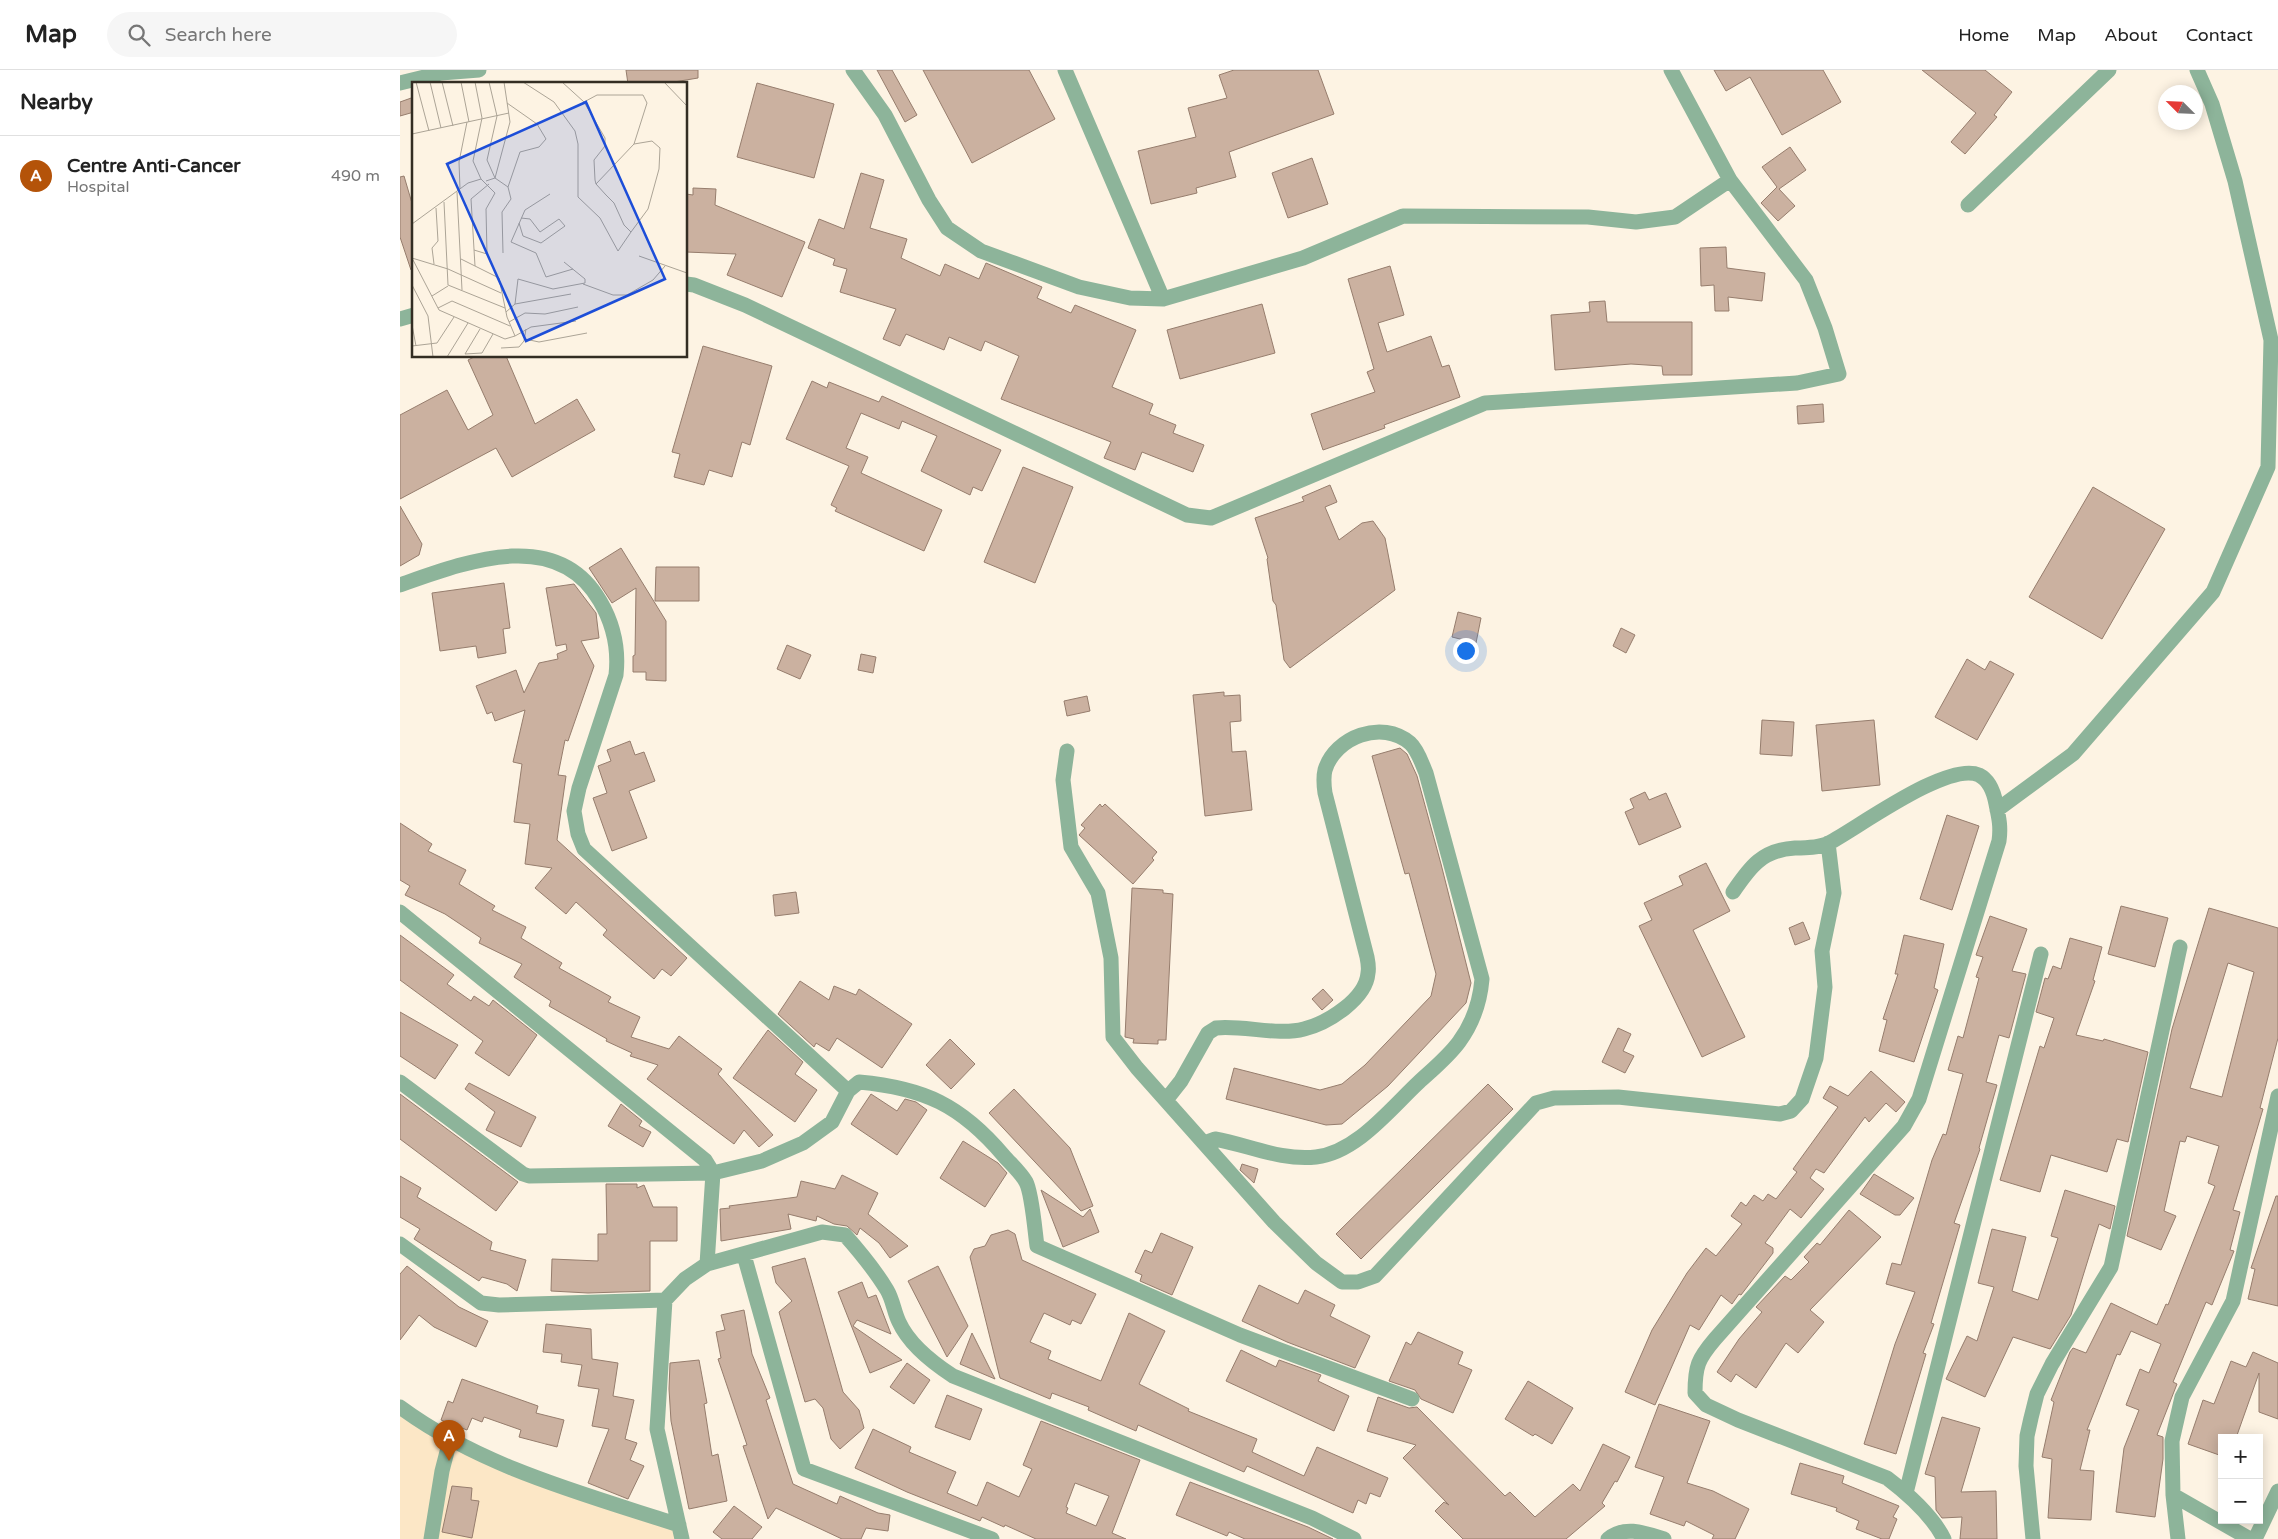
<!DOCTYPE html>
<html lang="en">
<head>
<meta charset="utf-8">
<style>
  body { margin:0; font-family:"Varela Round",sans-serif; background:#f6f6f6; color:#222 }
  .controls { position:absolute; right:15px; bottom:15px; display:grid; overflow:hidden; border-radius:0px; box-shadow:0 2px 12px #0003 }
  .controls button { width:45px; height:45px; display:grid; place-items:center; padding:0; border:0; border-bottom:1px solid #e0e0e0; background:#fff; color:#222; font:25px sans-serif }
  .compass { position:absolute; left:1758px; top:15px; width:45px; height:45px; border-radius:50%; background:#fff; box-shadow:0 2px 12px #0003; rotate:294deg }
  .you { position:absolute; left:1065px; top:580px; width:18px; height:18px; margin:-12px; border:4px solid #fff; border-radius:50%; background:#1a73e8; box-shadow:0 0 0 8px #1a73e833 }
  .badge { display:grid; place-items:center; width:32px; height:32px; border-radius:50%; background:#b45309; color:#fff; font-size:16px; font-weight:700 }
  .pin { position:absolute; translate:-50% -41px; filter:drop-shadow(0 1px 2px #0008) }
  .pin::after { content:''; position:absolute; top:26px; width:18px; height:15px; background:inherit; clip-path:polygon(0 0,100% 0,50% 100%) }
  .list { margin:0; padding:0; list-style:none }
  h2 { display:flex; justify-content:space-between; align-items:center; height:65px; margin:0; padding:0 20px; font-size:21px }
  h2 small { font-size:16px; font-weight:400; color:#767676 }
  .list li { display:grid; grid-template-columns:32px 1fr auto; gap:15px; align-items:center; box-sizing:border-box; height:80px; padding:0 20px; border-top:1px solid #e0e0e0 }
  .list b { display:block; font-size:19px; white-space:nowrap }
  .list p { margin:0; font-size:16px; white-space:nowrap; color:#767676 }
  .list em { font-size:16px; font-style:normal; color:#767676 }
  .icon { flex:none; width:28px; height:28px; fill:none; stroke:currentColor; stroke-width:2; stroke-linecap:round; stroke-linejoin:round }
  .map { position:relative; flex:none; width:1878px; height:1469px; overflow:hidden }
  header { display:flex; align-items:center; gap:30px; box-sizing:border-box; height:70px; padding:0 25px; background:#fff; border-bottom:1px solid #e0e0e0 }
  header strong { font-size:24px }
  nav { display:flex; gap:28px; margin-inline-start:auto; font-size:18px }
  .search { width:350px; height:45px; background:#f6f6f6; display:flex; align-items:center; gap:12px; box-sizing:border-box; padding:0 18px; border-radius:28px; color:#767676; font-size:19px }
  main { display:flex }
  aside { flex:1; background:#fff }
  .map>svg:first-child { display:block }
  .built { fill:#fce7c6 }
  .building { fill:#cbb1a0; stroke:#967d6d; fill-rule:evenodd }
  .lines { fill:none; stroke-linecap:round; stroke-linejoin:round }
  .minor { stroke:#8db49a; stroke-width:15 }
  .inset-road { fill:none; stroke:#aca496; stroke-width:1 }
  .view { fill:#1d4ed8; fill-opacity:0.15; stroke:#1d4ed8; stroke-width:2.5 }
  .inset-edge { fill:none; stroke:#332d23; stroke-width:2.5 }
</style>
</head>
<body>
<header>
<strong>Map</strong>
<div class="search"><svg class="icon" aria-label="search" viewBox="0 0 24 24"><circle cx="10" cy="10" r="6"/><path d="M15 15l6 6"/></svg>Search here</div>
<nav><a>Home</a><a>Map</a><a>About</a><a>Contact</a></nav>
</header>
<main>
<aside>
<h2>Nearby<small></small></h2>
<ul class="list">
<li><span class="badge">A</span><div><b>Centre Anti-Cancer</b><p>Hospital</p></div><em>490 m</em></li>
</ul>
</aside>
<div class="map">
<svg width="1878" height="1469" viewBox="0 0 1878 1469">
  <rect width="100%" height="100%" fill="#fdf3e3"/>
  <!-- built -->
  <path class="built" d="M0,1337L63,1377L279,1455L283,1469H0Z"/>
  <!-- building -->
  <path class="building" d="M226,0H298V8L262,14H228Z
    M477,0H492L517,45L505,52Z
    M523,0H629L655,49L572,93Z
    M834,0H918L934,44L829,82L836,107L796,118L797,123L751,134L738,81L796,67L788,38L827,28L819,5Z
    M1314,0H1423L1441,32L1382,65L1350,7L1326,21Z
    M1522,0H1585L1612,22L1594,45L1597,47L1565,84L1551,72L1576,43Z
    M357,13L434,34L414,108L337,87Z
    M14,27V42L0,46V32Z
    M1390,77L1406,100L1379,119L1395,136L1378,151L1361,133L1377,117L1362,97Z
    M912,88L928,134L888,148L872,103Z
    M461,103L484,110L470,158L507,169L501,188L540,206L545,194L579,209L586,193L642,217L637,228L671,243L675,235L736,260L712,317L753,334L749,344L776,355L773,363L804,375L793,402L742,382L735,400L704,388L711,372L601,329L619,286L585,271L581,281L549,267L544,280L506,264L500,276L483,269L496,239L440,222L447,199L433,195L435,189L408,178L419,149L444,159Z
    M4,106L14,140V200H11L0,167V107Z
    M293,118L316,119L315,135L405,172L382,227L327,205L336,184L286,182V124L293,125Z
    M1326,177L1327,198L1365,203L1362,231L1328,227L1329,241H1315L1314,215L1301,216L1300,178Z
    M990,196L1004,245L978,253L987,282L1031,266L1042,297L1049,295L1060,327L984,355L985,358L923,380L911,344L975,322L967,302L974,299L948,209Z
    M1205,231L1207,252H1292V305H1263L1262,296L1231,294L1155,300L1151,245L1190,242L1189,232Z
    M862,234L875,283L780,309L767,260Z
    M303,276L372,296L350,375L342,372L332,407L309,400L304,415L274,407L280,384L272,382Z
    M76,286H106L135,354L177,329L195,360L112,407L96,378L0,429V345L47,320L68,360L93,345L68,290Z
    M412,311L427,318L429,312L479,332L482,326L601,380L582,421L573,417L570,425L521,401L537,366L502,351L499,359L461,343L446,378L468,387L461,403L542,440L524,481L435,441L437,438L431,435L449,396L386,369Z
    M1423,334L1424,352L1398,354L1397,336Z
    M623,397L673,417L635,513L584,492Z
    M930,415L937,432L925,437L939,470L962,453L973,451L985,468L995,520L890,598L884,590L876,535L873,531L867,489L868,488L855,448L904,431L902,427Z
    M1693,417L1765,459L1702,569L1629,527Z
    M0,436L22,474L19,485L0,496Z
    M221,478L266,551V611L246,610V602H233V586L235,585L236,518L212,533L189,498Z
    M256,497H299V531H255Z
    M104,513L110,558L103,559L106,583L78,588L76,576L40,581L32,523Z
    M174,514L196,543L199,568L181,571L194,596L168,671L165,670L158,705L166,706L157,770L287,888L271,906L262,899L254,909L203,865L207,860L176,832L166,844L135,818L152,798L125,794L130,754L114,752L122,694L113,692L125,640L95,651L92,642L87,644L76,616L116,600L124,623L139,593L158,589L157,584L167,580L166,574L156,576L146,518Z
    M1058,542L1081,548L1076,573L1052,567Z
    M1221,558L1235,565L1226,583L1213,576Z
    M387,575L411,585L400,609L377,599Z
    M461,584L476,587L473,603L458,600Z
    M1567,589L1585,600L1590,591L1614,604L1577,670L1535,647Z
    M824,622V626L840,625L841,651L830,652L832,682L846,681L852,740L805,746L793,625Z
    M687,626L690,641L667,646L664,631Z
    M1362,650L1394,652L1392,686L1360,684Z
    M1474,650L1480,715L1422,721L1416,655Z
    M230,671L235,685L244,682L255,711L229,721L247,768L212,781L193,728L207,723L198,696L211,691L207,680Z
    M1000,678L1007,684L1017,706L1041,794L1071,913L1066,933L988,1016L942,1054L926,1055L826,1029L834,998L920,1020L942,1014L965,995L1031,926L1036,904L1009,803L1005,804L972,686Z
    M1245,722L1249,730L1266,723L1281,757L1239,775L1225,742L1234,738L1230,729Z
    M700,734L702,737L705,734L757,782L752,788L754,790L733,814L679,765L685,758L681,755Z
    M1547,745L1579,756L1552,840L1520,829Z
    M0,753L32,774L28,781L66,800L59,814L95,836L92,840L126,857L121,868L162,893L159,898L211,927L208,932L240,947L231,967L269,979L279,966L322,999L318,1004L373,1065L359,1077L344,1060L334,1074L247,1009L258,995L230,986L232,983L206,971L207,969L149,936L151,931L114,907L122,894L79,873L81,868L45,844L5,825L10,816L0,810Z
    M1306,793L1330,841L1293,860L1345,967L1302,987L1239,856L1252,850L1244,833L1283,815L1279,806Z
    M732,818L763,820V823L773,824L766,970H758V974L733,973L734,969L725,967Z
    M396,822L399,843L375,846L373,825Z
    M1721,836L1768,848L1755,897L1708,884Z
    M1809,838L1878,858V968L1860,1038L1863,1039L1833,1140L1840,1142L1830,1180L1834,1181L1812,1235L1806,1232L1773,1312L1777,1314L1757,1365L1763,1367V1389L1755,1447L1716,1442L1724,1378L1739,1340L1726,1335L1740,1299L1749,1303L1761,1274L1731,1261L1720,1285L1717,1284L1687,1360H1690L1680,1400L1694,1401L1691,1450L1648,1448L1652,1389L1642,1387L1654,1332L1651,1330L1670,1282L1673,1278L1686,1283L1711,1233L1757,1255L1766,1234L1768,1235L1815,1116L1808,1113L1819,1076L1787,1066L1785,1072L1780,1071L1764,1141L1776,1146L1761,1180L1727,1166L1772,959ZM1828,893L1854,902L1822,1027L1790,1018Z
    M1590,846L1627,859L1612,901L1626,904L1609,968L1599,965L1586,1012L1597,1015L1579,1078L1580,1079L1554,1153L1560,1155L1531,1253L1534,1254L1523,1283L1526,1284L1496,1384L1464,1374L1495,1274L1515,1222L1486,1214L1492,1193L1501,1195L1532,1090L1543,1064L1546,1065L1563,1004L1548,1000L1558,966L1563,968L1579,908L1576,907L1583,887L1576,885Z
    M1403,852L1410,869L1395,875L1389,858Z
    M0,865L54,905L47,914L71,931L74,926L89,936L93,930L137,965L109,1006L75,983L83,971L0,910Z
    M1504,865L1544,874L1534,918L1538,920L1514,992L1479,981L1487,950L1483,949L1498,904H1495Z
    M1670,868L1702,877L1693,910L1695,911L1676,965L1703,971L1704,969L1748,982L1728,1072L1717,1069L1707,1102L1651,1085L1640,1122L1600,1110L1640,976L1644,978L1654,948L1636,942L1645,908L1648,909L1653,896L1661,899Z
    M400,911L429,930L434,916L456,925L459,919L512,954L482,998L437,968L429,981L416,973L414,977L378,944Z
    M923,919L933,930L922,940L912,929Z
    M0,942L58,975L35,1009L0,986Z
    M1218,958L1231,964L1223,981L1234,986L1225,1003L1202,992Z
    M368,960L403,992L395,1004L417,1020L395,1052L333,1008Z
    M550,969L575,994L551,1019L526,995Z
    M1471,1001L1505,1032L1496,1042L1486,1033L1469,1052L1465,1047L1424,1103L1416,1099L1410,1108L1424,1119L1401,1148L1390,1139L1365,1173L1373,1178V1183L1341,1225L1339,1224L1332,1234L1321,1225L1299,1260L1290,1255L1255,1335L1225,1322L1252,1260L1287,1203L1306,1178L1316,1186L1342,1154L1331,1146L1341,1132L1346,1136L1354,1125L1363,1131L1368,1124L1376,1129L1397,1102L1393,1099L1438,1037L1423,1028L1430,1016L1448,1026Z
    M69,1013L136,1047L121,1077L86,1060L95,1042L65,1019Z
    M1088,1014L1113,1039L961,1189L936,1164Z
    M614,1019L670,1078L693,1136L681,1141L589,1043Z
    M0,1024L118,1112L96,1141L0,1069Z
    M471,1024L497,1041L505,1029L516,1032L527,1040L497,1085L451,1054Z
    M221,1034L242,1051L239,1056L251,1062L243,1077L208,1056Z
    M563,1071L598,1093L607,1103L585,1137L540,1108Z
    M842,1094L858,1099L854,1113L840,1100Z
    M1474,1104L1514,1128L1500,1145H1495L1460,1124Z
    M442,1105L478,1123L468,1144L508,1176L490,1188L479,1173L460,1158L457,1165L447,1156L434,1154L417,1146L416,1151L388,1144L391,1159L321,1171L320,1139L330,1138L329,1136L397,1127L401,1111L435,1119Z
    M0,1106L21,1118L17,1127L92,1172L90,1180L126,1190L117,1221L107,1214L82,1207L79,1211L14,1169L20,1159L0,1147Z
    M206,1114H237V1118L244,1115L253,1137H277V1171H250V1221L188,1223L151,1221L152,1189L198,1191V1164H207Z
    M641,1120L683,1147L690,1139L699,1162L663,1177Z
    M1665,1120L1715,1136L1710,1159L1699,1154L1671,1245L1650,1279L1613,1267L1585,1327L1546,1309L1567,1266L1577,1271L1594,1217L1578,1213L1592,1159L1626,1167L1612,1221L1638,1230L1658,1168L1651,1166Z
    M1876,1126H1878V1236L1848,1229L1855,1199L1851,1198Z
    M1449,1140L1481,1167L1410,1240L1424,1252L1398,1283L1386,1273L1356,1318L1336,1304L1331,1312L1317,1302L1339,1269L1362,1242L1356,1237L1385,1206L1391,1210L1409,1192L1404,1187L1417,1173L1420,1175Z
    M608,1160L615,1164L622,1190L696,1224L681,1254L672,1250L670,1255L644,1243L630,1272L651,1281L648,1289L701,1311L729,1243L765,1261L739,1314L789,1339L788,1341L857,1369L852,1382L904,1406L917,1377L988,1408L980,1427L970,1423L966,1434L958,1430L953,1443L847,1396L844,1402L738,1355L736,1361L688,1340L689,1337L652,1323L650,1329L600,1308L570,1187L574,1179L585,1176L591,1165Z
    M761,1163L793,1177L772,1225L740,1211L742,1205L735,1202L745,1180L752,1183Z
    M405,1188L443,1322L459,1340L464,1358L440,1379L431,1369L423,1338L415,1329L405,1332L379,1242L392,1231L376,1213L372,1197Z
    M7,1196L59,1237L88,1251L76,1277L34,1257L19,1245L0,1270V1204Z
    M538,1196L568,1256L547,1287L508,1211Z
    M462,1212L468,1228L476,1225L491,1264L457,1250L453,1256L502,1290L470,1303L438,1222Z
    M859,1215L898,1234L905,1220L935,1235L930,1246L970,1266L955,1298L887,1272L842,1251Z
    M344,1240L352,1284L370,1328L366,1330L393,1414L437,1434L440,1426L478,1443L490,1445L488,1461L466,1458L461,1469H442L376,1438L368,1449L343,1376L347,1375L318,1289L321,1288L316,1262L325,1260L321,1245Z
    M146,1254L191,1259L192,1289L218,1293L213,1326L234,1330L225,1369L237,1373L230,1390L244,1396L228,1429L188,1413L209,1359L192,1356L199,1319L178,1316L182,1295L161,1292L162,1284L143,1282Z
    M1018,1262L1063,1282L1058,1294L1072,1300L1053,1343L1021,1329L1015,1320L989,1311L1006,1272L1011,1275Z
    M572,1263L595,1309L560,1294Z
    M841,1280L876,1297L879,1290L921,1305L918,1311L949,1326L934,1361L826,1311Z
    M1853,1282L1878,1293V1349L1859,1342V1303L1836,1368H1822V1386L1788,1374L1803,1330L1814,1334L1831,1291L1846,1297Z
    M299,1290L307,1333L304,1334L312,1386L318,1384L327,1431L289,1439L271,1351L269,1319L270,1293Z
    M507,1293L530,1310L514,1334L490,1317Z
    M62,1309L138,1336L136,1343L164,1350L157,1377L119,1367L121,1360L84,1347L82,1352L72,1348L67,1360L41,1350L48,1331L53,1333Z
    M1128,1311L1173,1338L1152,1374L1135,1364L1133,1366L1105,1349Z
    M547,1325L582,1339L570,1370L535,1357Z
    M978,1327L1009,1338L1017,1337L1105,1426L1110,1422L1135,1447L1173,1414L1180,1421L1203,1374L1230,1387L1217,1412L1215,1411L1202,1433L1205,1436L1166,1469H1063L1035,1441L1044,1432L1049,1435L1003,1388L1016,1375L967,1361Z
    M1259,1334L1310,1351L1287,1413L1313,1421L1349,1439L1335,1469H1312L1314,1465L1286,1451L1284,1456L1250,1444L1264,1407L1235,1397Z
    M1542,1347L1580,1358L1561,1422L1596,1421L1597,1469H1560L1562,1447L1542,1448L1536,1440L1535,1407L1525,1404Z
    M641,1351L740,1390L712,1463L726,1469H636L605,1455L604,1457L582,1447L580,1451L507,1422L455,1398L473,1359L511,1377L509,1382L556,1402L547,1423L577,1436L587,1412L619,1427L632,1399L623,1395ZM675,1413L709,1426L696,1456L666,1443L668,1438L666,1437Z
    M1400,1393L1444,1406L1442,1413L1499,1436L1493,1447L1497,1449L1489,1469H1482L1456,1459L1459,1451L1436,1441L1437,1438L1391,1424Z
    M790,1412L908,1457L933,1469H845L829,1462L827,1466L776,1445Z
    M52,1416L72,1418L71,1430L79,1431L72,1468L42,1462Z
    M334,1436L362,1457L352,1469H322L313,1462Z"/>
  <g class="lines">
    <!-- minor -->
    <path class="minor" d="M453,0L485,45L529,130L547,158L581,181L679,217L730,228L763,229L903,188L1003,146L1188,147L1236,152L1275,147L1330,110L1271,0
      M665,0L763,229
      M0,13L41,3L79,0
      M1568,135L1709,0
      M286,214L294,215L345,235L787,445L811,448L1085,333L1397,313L1439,304L1425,258L1406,210L1330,110
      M0,249L14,245
      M0,515C65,492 157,456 200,531C214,555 219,578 216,605L179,718L174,741L178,764L184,779L448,1021L459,1012C524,1018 561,1035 604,1086C611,1094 621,1103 626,1112C632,1123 635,1162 637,1176L840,1265L1012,1329
      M667,681L663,710L671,777L698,823L711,888L713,967L737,998L874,1152L916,1193L942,1212H958L975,1206L1136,1033L1154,1028L1218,1027L1380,1044L1391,1041L1402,1029L1416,988L1425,917L1422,881L1434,823L1428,773
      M1597,740L1673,684L1813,522L1868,397L1871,270L1835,111L1812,34L1797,0
      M1333,822C1350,797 1362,780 1395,778C1406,778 1419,778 1429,773C1459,757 1548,691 1579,705C1589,710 1594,723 1596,734C1599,748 1601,757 1599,771L1519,1029L1504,1056L1315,1269C1298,1289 1295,1296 1295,1323L1306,1335L1338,1350L1487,1408C1508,1424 1532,1445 1544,1469
      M0,842L305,1090L313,1103L362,1091L403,1073L432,1052L448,1021
      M0,1012L123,1104L129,1106L313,1103L307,1194
      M766,1030L781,1011L808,963L816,958C843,955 878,966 904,959C928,953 966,929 968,903C969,898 968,892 967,887L925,723C924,716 923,708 925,700C935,667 982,649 1010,673C1018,680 1022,694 1026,703L1082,909C1080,932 1073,953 1059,972C1048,987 1032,1000 1019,1012C990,1039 957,1082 916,1087C882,1091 848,1075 815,1069L804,1073
      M0,1174L81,1233L99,1235L265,1230L285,1209L307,1194L422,1162L445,1165C460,1182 475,1200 487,1220C493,1230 494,1242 499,1252C509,1274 533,1293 553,1306L912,1448L954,1469
      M344,1185L404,1399L592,1469
      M265,1230L257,1359L282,1469
      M0,1337C81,1397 184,1424 279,1455
      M1506,1423L1641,884
      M1773,1425L1850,1469
      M31,1469L42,1401L50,1370
      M1208,1469C1225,1455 1245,1463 1264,1469
      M1633,1469L1626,1396L1627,1366L1631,1348L1637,1324L1652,1294L1711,1197L1780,877
      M1778,1469L1773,1425L1772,1371L1782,1327L1833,1231L1878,1026
      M1855,1469L1878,1421"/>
  </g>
  <!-- overview -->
  <g transform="translate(12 12)">
    <rect width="275" height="275" fill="#fdf3e3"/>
    <path class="inset-road" d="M4,0L17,49M18,0L29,46M30,0L41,44M49,0L57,40M92,0L98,40L83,96L96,105M111,0L142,20L163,49L166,62V115L188,136L206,169L219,150M150,0L172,20L193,56V64L182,78L183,98L184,102L194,113L202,121L212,143L219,150L236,127L247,87L248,66L240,59L222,62L184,102M252,0L275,24M172,20L185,13H231L235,21L222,62M0,52L97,31M74,99L83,96L75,78L85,34L77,0M48,107L47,80L55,40M45,110L50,208M138,112L113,128L99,160L124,171L134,195L161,187M32,120L36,203L93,226M107,141L111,154L129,161L153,144L147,137L128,150L118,137L109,136M0,142L56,101L69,97M62,168L75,172L74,127L83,111L69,97L61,79L70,36L63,0M91,171L90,130L99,117L96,105L108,70L127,65L134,57L125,42L95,21M227,174L275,191M0,176L27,228L93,257L103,254M0,176L36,187L89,211M49,177L87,196L95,235L103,254L119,245L164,239M22,182L20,166L26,159L24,126M63,184L59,117L77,102M171,202L201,213H215L241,198L253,184M0,203L16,234L21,275M20,214L36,204M103,222L159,212M26,226L40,219L98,244M94,230L103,222L106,197L141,207L173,201V197L152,180M97,240L113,231L133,232L166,225M0,243L4,264M68,247L53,272L70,271L81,252M113,257L127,260L175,251M0,264L25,261L42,235M89,266L107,265L112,259L114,247M35,275L56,241"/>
    <path class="view" d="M174,20L253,197L114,259L35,82Z"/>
    <rect width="275" height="275" class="inset-edge"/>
  </g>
</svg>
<div class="controls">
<button>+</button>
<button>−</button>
</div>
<svg class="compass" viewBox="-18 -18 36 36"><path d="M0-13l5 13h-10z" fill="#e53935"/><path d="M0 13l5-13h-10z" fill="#767676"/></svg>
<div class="you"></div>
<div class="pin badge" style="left:49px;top:1391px">A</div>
</div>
</main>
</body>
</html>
